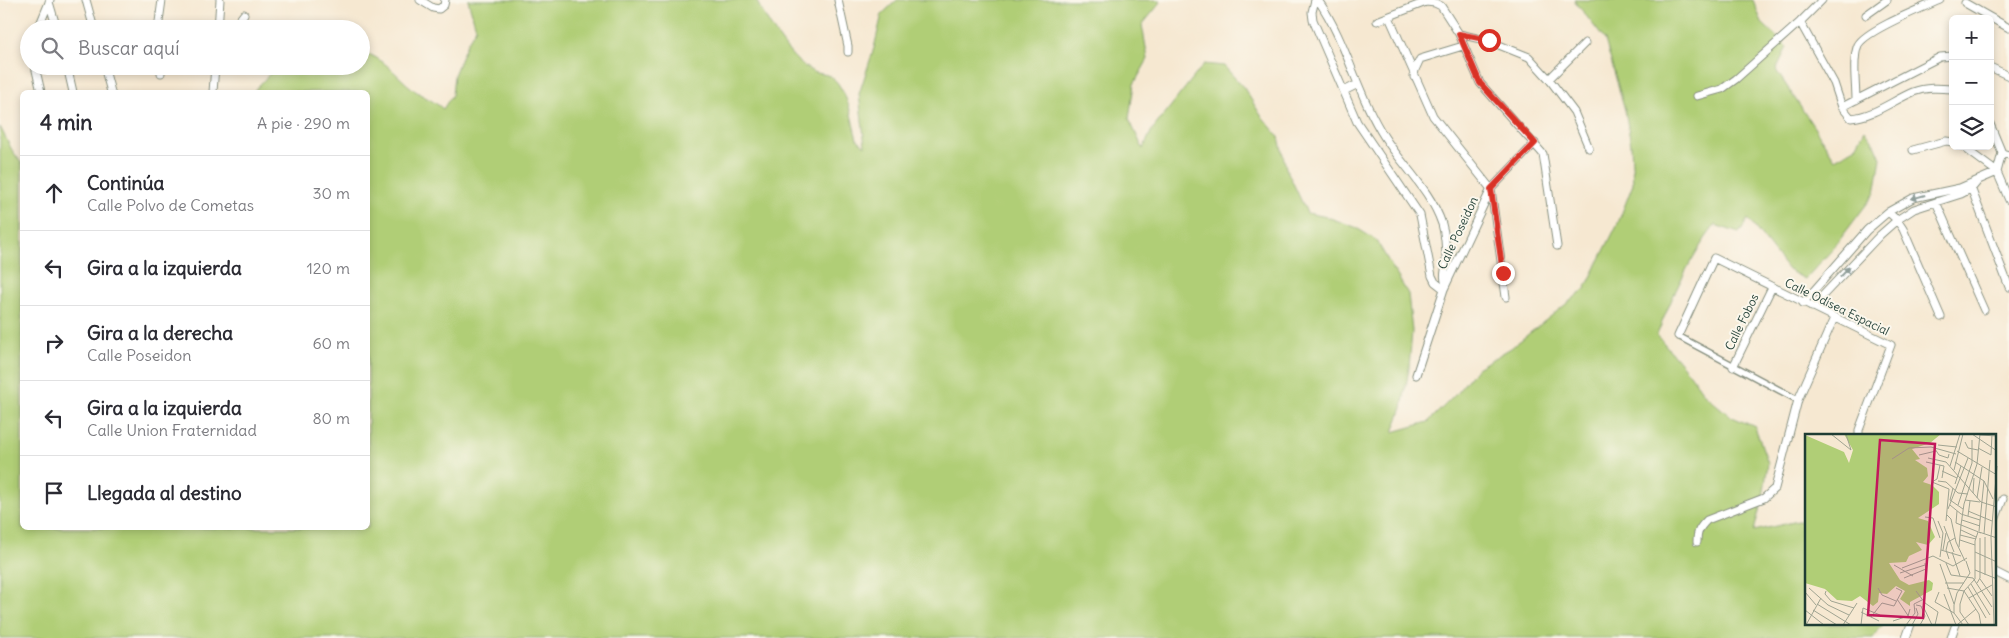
<!DOCTYPE html>
<html lang="es">
<head>
<meta charset="utf-8">
<style>
  body { margin:0; font-family:Delius,sans-serif; background:#f2f2f3; color:#2b2b33 }
  .controls { position:absolute; right:15px; top:15px; display:grid; overflow:hidden; border-radius:8px; box-shadow:0 2px 8px #0003 }
  .controls button { width:45px; height:45px; display:grid; place-items:center; padding:0; border:0; border-bottom:1px solid #e1e1e2; background:#fff; color:#2b2b33; font:25px sans-serif }
  .stop { position:absolute; width:15px; height:15px; margin:-11px; border:4px solid #d93025; border-radius:50%; background:#fff }
  .stop.end { background:#d93025; border-color:#fff; box-shadow:0 1px 5px #0008 }
  .list { margin:0; padding:0; list-style:none }
  h2 { display:flex; justify-content:space-between; align-items:center; height:65px; margin:0; padding:0 20px; font-size:21px }
  h2 small { font-size:16px; font-weight:400; color:#7c7c81 }
  .list li { display:grid; grid-template-columns:32px 1fr auto; gap:15px; align-items:center; box-sizing:border-box; height:75px; padding:0 20px; border-top:1px solid #e1e1e2 }
  .list b { display:block; font-size:19px; white-space:nowrap }
  .list p { margin:0; font-size:16px; white-space:nowrap; color:#7c7c81 }
  .list em { font-size:16px; font-style:normal; color:#7c7c81 }
  .icon { flex:none; width:28px; height:28px; fill:none; stroke:currentColor; stroke-width:2; stroke-linecap:round; stroke-linejoin:round }
  .map { position:relative; flex:none; width:2009px; height:638px; overflow:hidden }
  .search { position:absolute; background:#fff; box-shadow:0 2px 8px #0003; left:20px; top:20px; width:350px; height:55px; display:flex; align-items:center; gap:12px; box-sizing:border-box; padding:0 18px; border-radius:28px; color:#7c7c81; font-size:19px }
  .panel { position:absolute; background:#fff; box-shadow:0 2px 8px #0003; left:20px; top:90px; width:350px; height:440px; border-radius:8px }
  .map>svg:first-child { display:block }
  .green { fill:#b0ce76; stroke:#688655 }
  .lines { fill:none; stroke-linecap:round; stroke-linejoin:round }
  .pedestrian-casing { stroke:#8a9282; stroke-width:8 }
  .minor-casing { stroke:#8a9282; stroke-width:9 }
  .pedestrian { stroke:#fff; stroke-width:5 }
  .minor { stroke:#fff; stroke-width:7 }
  .oneway { fill:#8f9e9a }
  .route { stroke:#d93025; stroke-width:6 }
  .labels { text-anchor:middle; stroke-width:4; stroke-linejoin:round; paint-order:stroke }
  .street-label { font-size:12px; fill:#1f3d34; stroke:#fbf7ec }
  .inset-road { fill:none; stroke:#a0a492; stroke-width:1 }
  .view { fill:#c2185b; fill-opacity:0.15; stroke:#c2185b; stroke-width:2.5 }
  .inset-edge { fill:none; stroke:#1f3d34; stroke-width:2.5 }
</style>
</head>
<body>
<div class="map">
<svg width="2009" height="638" viewBox="0 0 2009 638">
  <rect width="100%" height="100%" fill="#fbf7ec"/>
  <filter id="ink" filterUnits="userSpaceOnUse"><feTurbulence type="fractalNoise" baseFrequency=".02" numOctaves="2"/><feDisplacementMap in="SourceGraphic" scale="10" xChannelSelector="R" yChannelSelector="G"/><feConvolveMatrix kernelMatrix="1 2 1 2 8 2 1 2 1" color-interpolation-filters="sRGB"/></filter>
  <filter id="wash" filterUnits="userSpaceOnUse"><feTurbulence type="fractalNoise" baseFrequency=".0096" numOctaves="4" result="noise"/><feDisplacementMap in="SourceGraphic" scale="20" xChannelSelector="R" yChannelSelector="G"/><feGaussianBlur stdDeviation="1.12" result="paint"/><feColorMatrix in="noise" values="0 0 0 0 0 0 0 0 0 0 0 0 0 0 0 0 0 1.4 0 .05"/><feComposite in="paint" operator="in"/></filter>
  <g filter="url(#wash)">
    <rect width="100%" height="100%" fill="#f6e8d1"/>
    <!-- green -->
    <path class="green" d="M468,0H756C767,21 789,59 810,70C821,77 829,70 839,85C851,104 851,118 857,139L865,146L859,94L874,48L882,14L897,0H1160L1161,2L1142,25L1148,59L1134,84L1129,119L1143,149L1152,130L1204,64L1224,66L1244,88L1260,114L1279,137L1286,168L1307,213L1327,217L1355,227L1376,240L1408,294L1412,331L1409,368L1402,408L1393,432L1428,422L1456,394L1477,368L1511,348L1585,289L1618,223L1633,184L1631,145L1625,110L1605,40L1574,0H1753L1762,23L1787,47L1776,70L1835,159L1855,148L1865,130L1875,144L1881,158L1875,193L1832,250L1805,279L1788,270L1748,219L1739,233L1715,225C1689,259 1673,294 1657,335L1690,374L1704,394L1730,416L1755,427L1768,463L1764,491L1754,531L1798,521L1806,522V624H1883L1873,638H0V127L12,150L22,164V528H368V92H253L274,69L328,71L332,66H361V52C383,56 397,77 413,89C423,97 433,100 443,109L452,95L454,75L467,43L476,28Z"/>
  </g>
  <g filter="url(#ink)">
    <g class="lines">
      <!-- pedestrian casing -->
      <g class="pedestrian-casing">
        <path id="pedestrian" d="M1678,336L1798,400"/>
      </g>
      <!-- minor casing -->
      <g class="minor-casing">
        <path id="minor" d="M86,0L94,29
          M420,0L433,8L439,9L444,5L445,0
          M838,0L848,46V52
          M1315,0L1312,12L1313,20L1357,122L1420,215L1432,276L1435,282L1444,289
          M1318,0C1347,42 1357,95 1385,138C1403,166 1431,191 1442,224C1445,234 1446,251 1446,262C1446,271 1442,276 1446,284
          M49,2L57,29
          M1965,3L2009,28
          M1866,15L1887,0
          M1389,17L1433,116L1491,189L1506,297
          M1377,21L1426,2L1435,3L1441,6L1459,34L1480,83L1543,154L1557,246
          M1800,22L1834,83L1842,107L1851,118C1874,116 1892,101 1913,92C1926,87 1939,88 1953,89
          M218,24L237,23L244,14
          M38,29L50,0
          M158,29L162,0
          M218,29L220,0
          M1459,34L1489,41L1529,57L1549,79L1574,112L1589,148
          M35,66L41,92
          M67,66L73,92
          M104,66L111,92
          M161,66V73
          M1990,67L2009,76
          M1414,77L1415,70L1420,59L1463,46
          M1549,79L1585,43
          M1344,91L1358,84
          M213,92L215,66
          M1697,96L1722,89L1736,79L1800,22L1822,0
          M1856,100C1856,85 1852,58 1858,45C1866,30 1922,8 1940,0
          M1842,107L1940,57L1953,56
          M1990,124L2002,153
          M1962,146L1997,172L2009,200
          M1913,150L1946,141L1953,142
          M2002,153L2009,155
          M1970,185L2009,287
          M1936,202L1984,310
          M1888,212L1897,220L1903,229L1941,317
          M1803,303L1867,230L1888,212L1913,198L1960,188L1997,172L2002,153
          M1812,307L1880,235L1897,220L1914,209L1961,194L1972,188L1977,182
          M1678,336L1714,258L1891,345L1859,430V436
          M1733,367L1772,287
          M1416,375L1444,289L1491,189L1535,143
          M1995,520L2003,499
          M1697,542C1697,532 1699,528 1707,520L1764,498L1775,488L1798,400L1834,318
          M1995,572L2009,579
          M1906,638L1911,624
          M1951,638L1956,624"/>
      </g>
      <!-- pedestrian -->
      <use href="#pedestrian" class="pedestrian"/>
      <!-- minor -->
      <use href="#minor" class="minor"/>
    </g>
    <!-- one-way arrows -->
    <defs><path id="oneway-solid" d="M-6-.8H1V-3.2L6.5 0L1 3.2V.8H-6Z" transform="scale(1.25)"/></defs>
    <g class="oneway">
      <use href="#oneway-solid" transform="translate(1918 197) rotate(164)"/>
      <use href="#oneway-solid" transform="translate(1845 272) rotate(-47)"/>
    </g>
  </g>
  <g class="lines" filter="url(#ink)">
    <!-- route -->
    <path class="route" d="M1489,40L1459,34L1480,83L1535,143L1491,189L1503,273"/>
  </g>
  <g class="labels">
    <!-- street labels -->
    <g class="street-label">
      <text transform="translate(1458 233) rotate(-65)" y="4">Calle Poseidon</text>
      <text transform="translate(1837 307) rotate(26)" y="4">Calle Odísea Espacial</text>
      <text transform="translate(1742 322) rotate(-64)" y="4">Calle Fobos</text>
    </g>
  </g>
  <!-- overview -->
  <g transform="translate(1805 434)">
    <rect width="191" height="191" fill="#f6e8d1"/>
    <path d="M39,0H136L125,9L107,15L115,25L110,26L122,34L123,42L118,48L127,51L134,58V70L113,84L123,87L130,103L123,111L111,108L117,116L104,122L101,128L84,129L95,146L104,151L124,146L128,149L127,156L105,168V172L95,165L100,157L91,152L82,160L74,159L73,168L68,172L55,162L47,167L32,166L20,155L0,149V1L39,18L44,29L48,16Z" fill="#b0ce76"/>
    <path class="inset-road" d="M26,0L46,16M41,0L46,16M167,0L192,17M175,0L172,30L159,70L156,91L176,99M175,1L192,2M160,8L163,14L173,16M133,11L152,13M173,14L186,21L187,0M130,15L134,21L143,24L144,20M152,17L192,41M114,21L131,17M123,24L141,28L176,68L192,73M87,25L104,14L126,13L151,20M121,28L139,32L137,44M150,28L179,47L188,65M145,32L155,0M149,36L158,0M137,37L152,44M133,47L141,48L153,59L163,60M127,48L144,55L141,87M127,48L132,45L135,31M150,50L156,32M148,54L145,66L158,75M168,59L169,44M172,64L177,33M160,66L175,68M145,71L156,80L175,86M153,71L167,29V6M143,75L163,24M152,77L151,89L156,91L154,113M163,77L187,87M142,81L146,85L151,108L160,127M163,82L165,67M120,83L128,84L135,104M157,86L175,92M133,87L138,99L135,123M139,92L149,118M156,96L171,103M174,97L179,47M174,98L192,104M179,100L185,26M155,101L171,105M180,103V141M155,106L170,111M136,116L156,122M138,116L141,99M147,118L155,142M170,118L192,128M144,125L141,116L143,108L150,104M141,129L146,141L168,144L187,173M135,130L149,170M89,131L108,142M97,134L128,122L148,132L162,124M170,136L192,145M95,139L120,131M99,144L121,135L120,129M175,145L187,162M140,149H159M172,149L175,144V104M166,150L185,181M163,153L181,184M4,154L23,171L44,181M73,154L77,161L91,167M142,154L159,157L174,180L176,191M21,157L20,160L26,167L49,174M111,157L120,169L133,178L130,191M0,158L11,171M134,158L130,168L149,179M139,160L151,191M164,164L187,151M92,165L104,183M12,170L46,191M111,171L116,172L120,182L115,191M118,172L127,191M0,176L19,191M8,176L32,191M56,178L74,187M66,183L77,169L89,172L97,157L91,154M88,187L103,182L105,175M1,191L16,164M38,191L52,169M56,191L58,174L75,181M101,191L110,179L109,170L117,166M107,191L113,180L111,174M152,191L171,175M158,191L149,179V171L152,159L165,139L161,127M164,191L155,178V170L159,157L170,145V107L173,98M189,191L186,103L192,32"/>
    <path class="view" d="M75,6L130,10L118,184L63,181Z"/>
    <rect width="191" height="191" class="inset-edge"/>
  </g>
</svg>
<div class="controls">
<button>+</button>
<button>−</button>
<button><svg class="icon" aria-label="layers" viewBox="0 0 24 24"><path d="M12 4l9 5-9 5-9-5zM3 14l9 5 9-5"/></svg></button>
</div>
<div class="stop" style="left:1489px;top:40px"></div>
<div class="stop end" style="left:1503px;top:273px"></div>
<div class="search"><svg class="icon" aria-label="search" viewBox="0 0 24 24"><circle cx="10" cy="10" r="6"/><path d="M15 15l6 6"/></svg>Buscar aquí</div>
<section class="panel">
<h2>4 min<small>A pie · 290 m</small></h2>
<ul class="list">
<li><svg class="icon" aria-label="ahead" viewBox="0 0 24 24"><path d="M12 20V5M6 11l6-6 6 6"/></svg><div><b>Continúa</b><p>Calle Polvo de Cometas</p></div><em>30 m</em></li>
<li><svg class="icon" aria-label="left" viewBox="0 0 24 24"><path d="M17 20v-9H6M10 6l-5 5 5 5"/></svg><div><b>Gira a la izquierda</b></div><em>120 m</em></li>
<li><svg class="icon" aria-label="right" viewBox="0 0 24 24"><path d="M7 20v-9h11M14 6l5 5-5 5"/></svg><div><b>Gira a la derecha</b><p>Calle Poseidon</p></div><em>60 m</em></li>
<li><svg class="icon" aria-label="left" viewBox="0 0 24 24"><path d="M17 20v-9H6M10 6l-5 5 5 5"/></svg><div><b>Gira a la izquierda</b><p>Calle Union Fraternidad</p></div><em>80 m</em></li>
<li><svg class="icon" aria-label="arrive" viewBox="0 0 24 24"><path d="M6 21V4h12l-3 4 3 4H6"/></svg><div><b>Llegada al destino</b></div></li>
</ul>
</section>
</div>
</body>
</html>
